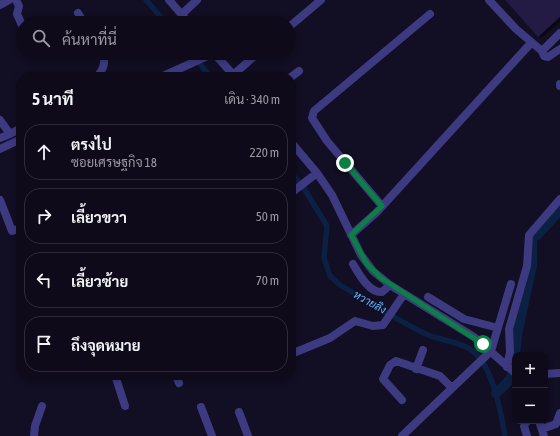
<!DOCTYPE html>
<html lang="th">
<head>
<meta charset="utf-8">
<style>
  body { margin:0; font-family:"Asap Condensed",Sarabun,sans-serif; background:#171323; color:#f1f3f6 }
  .controls { position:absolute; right:12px; bottom:12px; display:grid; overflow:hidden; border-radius:8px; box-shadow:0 2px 6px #0003 }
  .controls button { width:36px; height:36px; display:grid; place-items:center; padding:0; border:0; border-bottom:1px solid #2e2b39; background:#0e0a1a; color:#f1f3f6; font:20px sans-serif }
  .stop { position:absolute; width:12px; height:12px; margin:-9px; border:3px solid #0b8043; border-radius:50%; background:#fff }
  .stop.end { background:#0b8043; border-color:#fff; box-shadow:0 1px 4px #0008 }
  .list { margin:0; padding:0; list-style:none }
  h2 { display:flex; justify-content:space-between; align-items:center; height:52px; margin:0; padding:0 16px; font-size:17px }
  h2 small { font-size:13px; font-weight:400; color:#9b9aa2 }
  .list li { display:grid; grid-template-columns:26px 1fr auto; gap:12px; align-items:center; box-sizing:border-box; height:56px; margin:0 8px 8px; padding:0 8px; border:1px solid #2e2b39; border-radius:16px }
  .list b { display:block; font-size:15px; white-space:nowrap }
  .list p { margin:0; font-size:13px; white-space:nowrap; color:#9b9aa2 }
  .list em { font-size:13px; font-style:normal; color:#9b9aa2 }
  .icon { flex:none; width:22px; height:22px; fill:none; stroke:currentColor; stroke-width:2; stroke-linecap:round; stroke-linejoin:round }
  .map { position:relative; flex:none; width:560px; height:436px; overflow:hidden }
  .search { position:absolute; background:#0e0a1a; box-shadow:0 2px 6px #0003; left:16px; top:16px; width:280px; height:44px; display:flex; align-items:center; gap:10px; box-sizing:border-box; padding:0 14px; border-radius:22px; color:#9b9aa2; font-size:15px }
  .panel { position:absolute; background:#0e0a1a; box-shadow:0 2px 6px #0003; left:16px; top:72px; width:280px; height:308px; border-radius:16px }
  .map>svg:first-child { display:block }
  .shadow { fill:#0007 }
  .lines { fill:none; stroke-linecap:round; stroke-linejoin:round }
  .canal { stroke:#0c2044; stroke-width:5.5 }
  .river { stroke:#0c2044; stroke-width:10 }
  .building { fill:#241b44 }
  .minor { stroke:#3e3a82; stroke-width:8 }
  .route { stroke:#0b8043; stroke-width:5 }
  .labels { text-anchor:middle; stroke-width:3; stroke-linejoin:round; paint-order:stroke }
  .water-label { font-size:11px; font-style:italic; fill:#61b2fc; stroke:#120e23 }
</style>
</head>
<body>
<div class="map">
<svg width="560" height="436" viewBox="0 0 560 436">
  <rect width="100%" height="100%" fill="#120e23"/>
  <!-- shadow -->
  <path class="shadow" d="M506,0H560V22L541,38Z"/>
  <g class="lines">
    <!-- canal -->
    <path class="canal" d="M146,0L166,23
      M192,53L210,77
      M291,173L302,185L327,226L324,258L330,276L340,285C369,302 398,321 428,335C441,340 456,341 468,348C492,360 501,412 505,436"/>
    <!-- river -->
    <path class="river" d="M515,355L517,335L532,266V238L538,234L560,210
      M496,393C508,383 514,377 515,361"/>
  </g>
  <!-- building -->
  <path class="building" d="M505,0H560V17L538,37Z"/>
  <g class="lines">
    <!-- minor -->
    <path class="minor" d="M16,0L19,6L17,14L22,25
      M169,0L189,23
      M489,0L516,29L542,51L560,33
      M0,5L9,0
      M78,13L84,23
      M182,14L197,0
      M289,27L321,0
      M542,51L544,56L548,57L560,49
      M214,53L235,77
      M233,75L258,53
      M97,77C103,69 106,64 103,53
      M161,77L214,53
      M291,77L299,71
      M560,84V86
      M0,120L10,134L21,128
      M0,138L10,134
      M291,142L317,173L332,195L361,255L373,271L390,285L474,337L515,373
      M0,149L21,139
      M291,193L317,173
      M0,200L12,231L21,228
      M382,206L327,141L312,118L314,111L430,14
      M351,235L376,213L531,43
      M353,264C359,274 369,293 382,292L390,285
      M428,297L464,319L498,328
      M291,354L330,338L355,321L373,326L383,325L404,294
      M507,367L510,352L509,329L527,266L529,235L560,199
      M416,369L423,350
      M545,374L560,373
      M115,375L125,406
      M176,375L179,383
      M402,400L383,379L390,365L396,361L440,376L452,388
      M201,407L212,436
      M239,412L248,436
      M527,421L524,426L527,436
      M539,421L544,436
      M542,429L556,424L560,413
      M34,436L35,426L42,406
      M402,436L491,351L511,284"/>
  </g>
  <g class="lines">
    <!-- route -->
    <path class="route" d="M345,163L382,206L351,235L367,264L381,278L483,344"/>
  </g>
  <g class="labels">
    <!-- water labels -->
    <g class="water-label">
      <text transform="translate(370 302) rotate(29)" y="4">หวายลิง</text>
    </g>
  </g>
</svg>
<div class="controls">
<button>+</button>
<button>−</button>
</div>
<div class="stop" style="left:483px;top:344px"></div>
<div class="stop end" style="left:345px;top:163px"></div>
<div class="search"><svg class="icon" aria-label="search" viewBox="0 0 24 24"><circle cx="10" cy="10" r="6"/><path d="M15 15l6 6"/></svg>ค้นหาที่นี่</div>
<section class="panel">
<h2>5 นาที<small>เดิน · 340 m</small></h2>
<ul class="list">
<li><svg class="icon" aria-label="ahead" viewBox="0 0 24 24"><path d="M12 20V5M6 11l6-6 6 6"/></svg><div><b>ตรงไป</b><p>ซอยเศรษฐกิจ 18</p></div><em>220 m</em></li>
<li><svg class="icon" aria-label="right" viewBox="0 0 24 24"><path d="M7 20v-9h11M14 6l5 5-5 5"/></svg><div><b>เลี้ยวขวา</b></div><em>50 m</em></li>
<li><svg class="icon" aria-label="left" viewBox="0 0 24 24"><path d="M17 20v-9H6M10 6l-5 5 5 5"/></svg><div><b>เลี้ยวซ้าย</b></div><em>70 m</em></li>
<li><svg class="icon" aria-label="arrive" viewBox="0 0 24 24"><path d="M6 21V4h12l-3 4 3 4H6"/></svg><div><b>ถึงจุดหมาย</b></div></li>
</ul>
</section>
</div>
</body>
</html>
